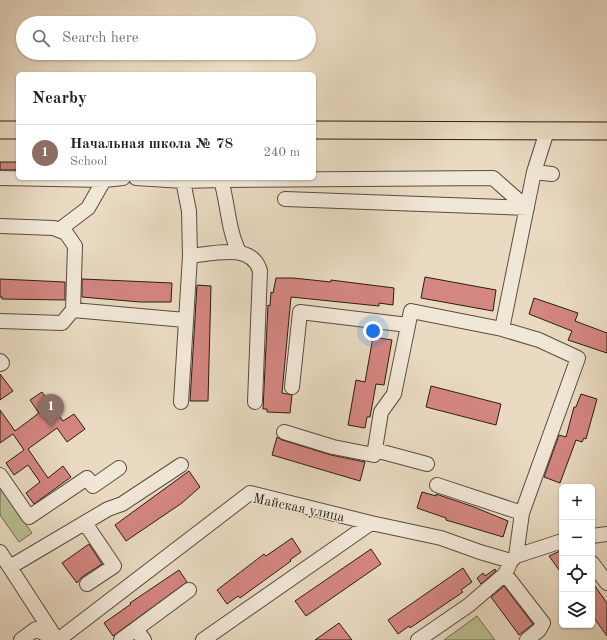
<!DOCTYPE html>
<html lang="en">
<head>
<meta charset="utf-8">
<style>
  body { margin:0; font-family:"Old Standard TT",serif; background:#f6f6f6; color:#202124 }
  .controls { position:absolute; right:12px; bottom:12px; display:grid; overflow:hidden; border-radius:6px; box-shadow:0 1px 3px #0004 }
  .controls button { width:36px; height:36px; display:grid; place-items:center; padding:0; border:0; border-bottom:1px solid #e0e0e0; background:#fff; color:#202124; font:20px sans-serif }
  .you { position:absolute; left:373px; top:331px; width:14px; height:14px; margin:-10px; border:3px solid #fff; border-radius:50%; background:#1a73e8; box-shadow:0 0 0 6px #1a73e833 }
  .badge { display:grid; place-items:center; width:26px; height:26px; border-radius:50%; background:#8f2418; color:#fff; font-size:13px; font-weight:700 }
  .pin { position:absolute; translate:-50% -33px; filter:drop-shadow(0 1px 2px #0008) }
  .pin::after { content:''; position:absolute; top:21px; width:14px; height:12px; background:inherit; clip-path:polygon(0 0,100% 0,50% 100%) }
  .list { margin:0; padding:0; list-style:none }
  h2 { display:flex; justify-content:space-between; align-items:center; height:52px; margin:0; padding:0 16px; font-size:17px }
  h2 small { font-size:13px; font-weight:400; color:#757577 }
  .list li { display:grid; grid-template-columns:26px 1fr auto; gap:12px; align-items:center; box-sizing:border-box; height:56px; padding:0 16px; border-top:1px solid #e0e0e0 }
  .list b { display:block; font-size:15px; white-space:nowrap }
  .list p { margin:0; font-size:13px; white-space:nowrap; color:#757577 }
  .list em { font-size:13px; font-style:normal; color:#757577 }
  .icon { flex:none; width:22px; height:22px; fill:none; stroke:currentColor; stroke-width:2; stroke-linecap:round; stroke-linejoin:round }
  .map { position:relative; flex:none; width:607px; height:640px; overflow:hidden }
  .search { position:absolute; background:#fff; box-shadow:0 1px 3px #0004; left:16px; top:16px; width:300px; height:44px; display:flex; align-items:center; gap:10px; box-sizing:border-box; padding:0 14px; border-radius:22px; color:#757577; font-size:15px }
  .panel { position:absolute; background:#fff; box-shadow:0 1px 3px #0004; left:16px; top:72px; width:300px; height:108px; border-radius:6px }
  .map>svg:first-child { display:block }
  .green { fill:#b8bf92; stroke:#716e53 }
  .building { fill:#d48681; stroke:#2a1d14 }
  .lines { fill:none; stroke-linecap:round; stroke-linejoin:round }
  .minor-casing { stroke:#5a4c3f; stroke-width:16 }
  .major-casing { stroke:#2a1d14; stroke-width:19 }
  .minor { stroke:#f1e7d7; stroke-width:14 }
  .major { stroke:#e9dac1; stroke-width:17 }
  .labels { text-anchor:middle; stroke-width:3; stroke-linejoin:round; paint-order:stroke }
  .street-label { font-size:14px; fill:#2a1d14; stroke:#f1e7d7 }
</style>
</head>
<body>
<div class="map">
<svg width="607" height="640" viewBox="0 0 607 640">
  <rect width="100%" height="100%" fill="#e9dac1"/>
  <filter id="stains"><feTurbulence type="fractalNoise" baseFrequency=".005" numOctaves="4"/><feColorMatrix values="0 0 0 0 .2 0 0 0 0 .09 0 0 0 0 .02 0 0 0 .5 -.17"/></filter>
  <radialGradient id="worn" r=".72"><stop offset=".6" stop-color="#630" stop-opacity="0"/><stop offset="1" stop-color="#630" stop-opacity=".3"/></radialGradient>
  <!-- green -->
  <path class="green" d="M0,487L32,533L19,542L0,515Z
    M477,616L495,640H444Z"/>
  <!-- building -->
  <path class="building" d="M0,162H18V170H0Z
    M425,277L496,290L493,311L421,298Z
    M276,278H293L331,282V280L394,288L393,305L379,303V306L291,297L282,393L292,395L290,413L267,412V409H263L268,305L270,306L271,292L273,293Z
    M0,279L65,282V300L2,299V297H0Z
    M82,279L172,283L171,302H140L82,297Z
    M197,285L211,286L208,401H190Z
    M534,298L578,313L575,321L607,333V353L568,340L572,331L529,314Z
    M373,337L392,340L384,385L376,384L370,417H367L365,428L348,425L356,380L365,382Z
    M0,374L13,391L0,400Z
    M431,386L501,404L496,425L426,407Z
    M42,392L63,421L74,414L85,429L67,442L57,428L28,449L48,478L63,466L71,477L34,504L26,493L40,482L28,465L14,475L6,463L24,450L13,434L0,443V410L15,431L39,413L30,400Z
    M581,394L597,399L586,439L584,438L582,442L576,440L560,483L544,477L559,435L566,437L574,407H576Z
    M277,437L282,440L331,455L365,462L360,481L272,455Z
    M189,471L200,487L182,503L126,541L115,525Z
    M422,492L436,496V494L474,507L508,521L503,537L446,520V518L417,508Z
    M292,538L301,552L290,560L291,561L240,598L238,596L227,604L217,590L264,554L266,556Z
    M89,544L102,564L82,577L77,583L62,563Z
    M371,549L381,564L306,616L295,601Z
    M562,550V574L549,556Z
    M463,568L472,582L461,590L463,592L410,628L409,626L398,634L388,620Z
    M495,569L496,571L481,584L477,578L483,573L485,576Z
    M179,570L187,582L113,636L104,623L131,604L130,603Z
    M592,582L607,603V636L592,615Z
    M504,586L533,624L519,635L491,597Z
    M339,623L352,640H315Z"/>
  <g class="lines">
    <!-- minor casing -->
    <g class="minor-casing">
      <path id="minor" d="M534,172L552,174
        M0,178L104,180L123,178
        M136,178L183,181
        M221,178V180L493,178L527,208L285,199
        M0,226L54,228L66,233L75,246L73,310
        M59,230L88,208L104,180
        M190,256C212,254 252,242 260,271L255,402
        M0,321L62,323L73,310L185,320
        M0,361L2,363L0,364
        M292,387L300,312L408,325
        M181,402L190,256L189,211L183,181L221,180C228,204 228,230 239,252
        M284,432L333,447L374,455L381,412L394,394L411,311L502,329L534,172L547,131
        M375,450L427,464
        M0,475L29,517L87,478L93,486L119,468
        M437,485L522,513L578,358L539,340L502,329
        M85,523L114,566L87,584
        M592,536L607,534
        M0,552L57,640
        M516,556L522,513
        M592,563L607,583
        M10,567L108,509L122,504L181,465
        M505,574L543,623L539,630L527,640
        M21,640L36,629L56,640
        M58,640L250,493L371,523L441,538L480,552L511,561
        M121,640L136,629
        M144,640L136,629L189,590
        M203,640L371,523
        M418,640L469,605L505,574L511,561L516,556L562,541"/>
    </g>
    <!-- major casing -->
    <g class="major-casing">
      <path id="major" d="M0,130H18
        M314,130L607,131"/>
    </g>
    <!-- minor -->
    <use href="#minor" class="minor"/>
    <!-- major -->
    <use href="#major" class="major"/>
  </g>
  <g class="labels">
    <!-- street labels -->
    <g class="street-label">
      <text transform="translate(299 507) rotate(12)" y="5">Майская улица</text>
    </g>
  </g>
  <rect width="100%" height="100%" filter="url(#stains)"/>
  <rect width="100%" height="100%" fill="url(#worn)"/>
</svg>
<div class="controls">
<button>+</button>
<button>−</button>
<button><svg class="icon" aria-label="locate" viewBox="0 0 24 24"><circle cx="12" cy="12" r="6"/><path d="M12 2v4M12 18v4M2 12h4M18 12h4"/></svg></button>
<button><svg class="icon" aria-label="layers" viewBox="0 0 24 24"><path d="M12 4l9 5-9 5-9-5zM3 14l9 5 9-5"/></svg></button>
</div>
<div class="you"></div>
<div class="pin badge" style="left:51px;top:427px;background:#8d6e63">1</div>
<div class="search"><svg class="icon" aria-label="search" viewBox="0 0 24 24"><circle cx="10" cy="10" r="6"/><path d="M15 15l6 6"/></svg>Search here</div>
<section class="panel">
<h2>Nearby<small></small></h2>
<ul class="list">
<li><span class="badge" style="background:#8d6e63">1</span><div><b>Начальная школа № 78</b><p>School</p></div><em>240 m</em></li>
</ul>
</section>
</div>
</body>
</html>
